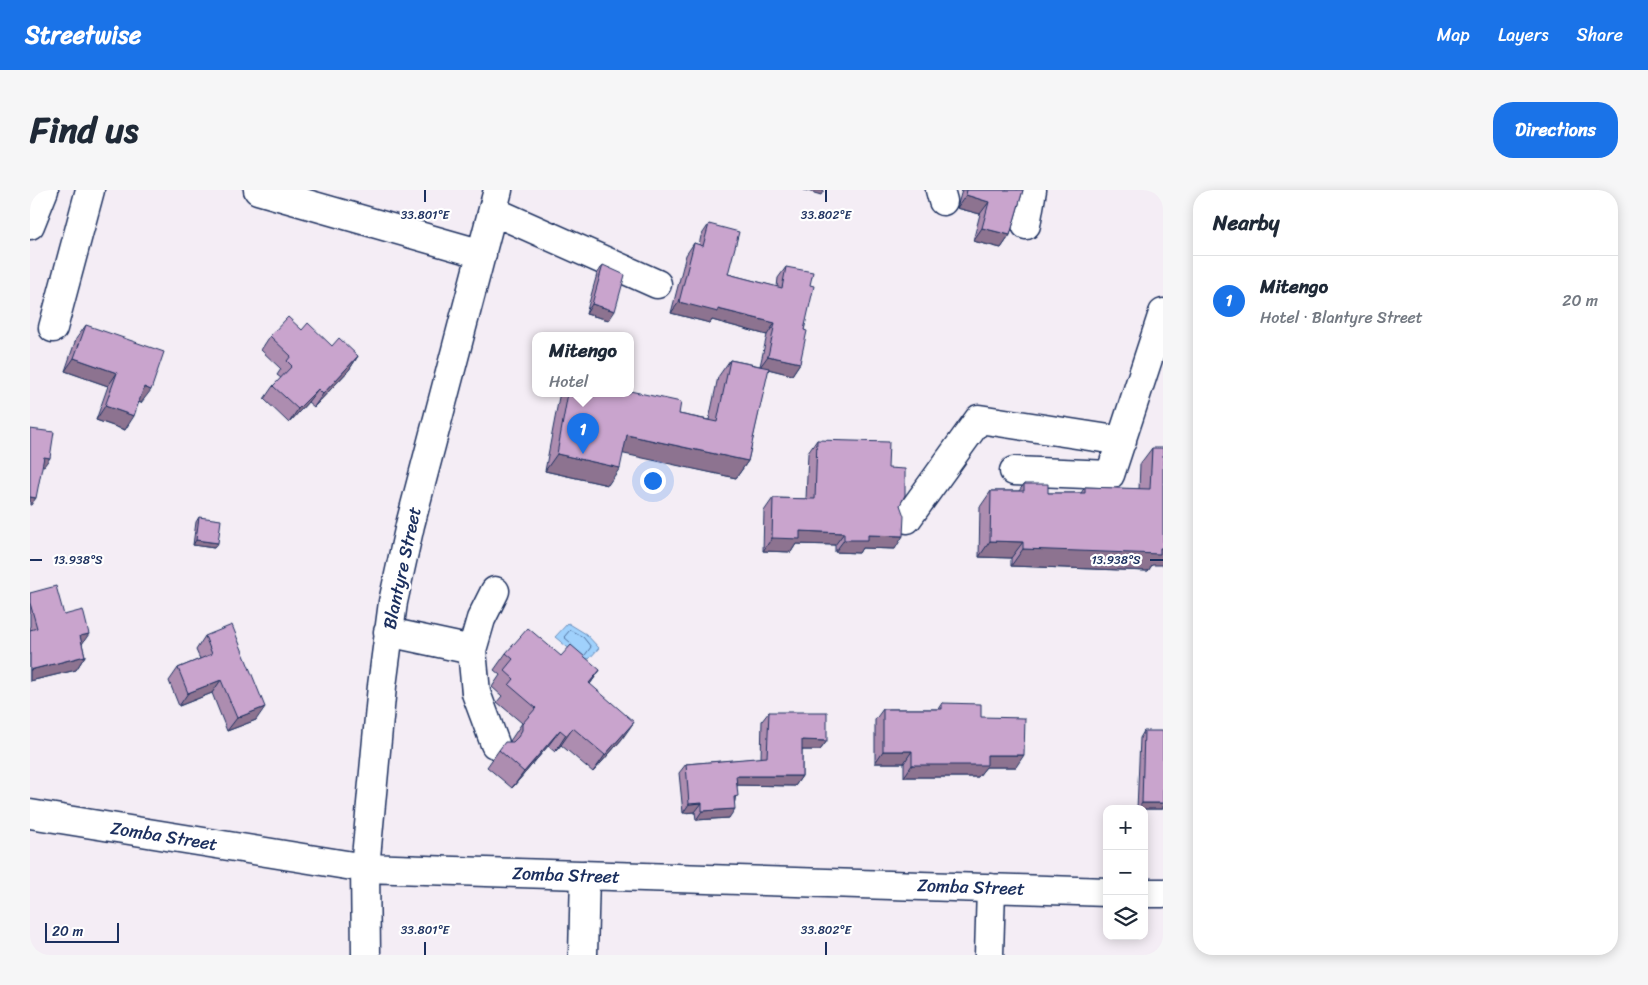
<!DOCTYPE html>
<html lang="en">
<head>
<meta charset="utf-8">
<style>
  body { margin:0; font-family:Sriracha,sans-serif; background:#f6f6f7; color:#1f2937 }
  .controls { position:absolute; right:15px; bottom:15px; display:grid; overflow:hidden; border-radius:10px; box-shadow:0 2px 12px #0003 }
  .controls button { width:45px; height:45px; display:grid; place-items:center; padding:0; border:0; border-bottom:1px solid #e0e1e3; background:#fff; color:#1f2937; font:25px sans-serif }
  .scale { position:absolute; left:15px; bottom:12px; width:74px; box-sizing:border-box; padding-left:5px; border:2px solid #1b2f5e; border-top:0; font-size:14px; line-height:18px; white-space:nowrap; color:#1b2f5e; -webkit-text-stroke:4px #fff; paint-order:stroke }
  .you { position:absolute; left:622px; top:290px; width:18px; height:18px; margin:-12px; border:4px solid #fff; border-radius:50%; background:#1a73e8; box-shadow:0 0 0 8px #1a73e833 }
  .badge { display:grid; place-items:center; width:32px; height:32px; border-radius:50%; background:#1a73e8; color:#fff; font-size:16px; font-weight:700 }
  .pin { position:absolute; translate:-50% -41px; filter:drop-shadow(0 1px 2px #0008) }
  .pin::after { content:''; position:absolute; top:26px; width:18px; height:15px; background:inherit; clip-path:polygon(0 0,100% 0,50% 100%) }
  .popup { position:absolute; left:502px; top:142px; width:102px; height:65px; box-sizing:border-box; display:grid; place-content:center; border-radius:10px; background:#fff; filter:drop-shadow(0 1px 4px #0005); font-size:16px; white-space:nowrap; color:#747a83 }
  .popup b { font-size:19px; color:#1f2937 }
  .popup::after { content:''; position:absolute; left:50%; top:100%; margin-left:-10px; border:10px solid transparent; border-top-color:#fff }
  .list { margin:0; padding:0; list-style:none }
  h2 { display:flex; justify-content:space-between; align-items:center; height:65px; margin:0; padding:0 20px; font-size:21px }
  h2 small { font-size:16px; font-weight:400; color:#747a83 }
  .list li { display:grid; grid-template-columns:32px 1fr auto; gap:15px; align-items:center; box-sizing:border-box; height:90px; padding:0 20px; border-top:1px solid #e0e1e3 }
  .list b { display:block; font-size:19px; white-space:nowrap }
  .list p { margin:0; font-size:16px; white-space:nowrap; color:#747a83 }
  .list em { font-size:16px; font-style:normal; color:#747a83 }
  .icon { flex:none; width:28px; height:28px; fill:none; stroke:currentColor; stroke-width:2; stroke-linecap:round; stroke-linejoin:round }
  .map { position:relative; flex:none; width:1133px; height:765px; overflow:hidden; border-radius:20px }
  header { display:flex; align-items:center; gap:30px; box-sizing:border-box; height:70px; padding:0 25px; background:#1a73e8; color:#fff }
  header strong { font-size:24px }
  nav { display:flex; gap:28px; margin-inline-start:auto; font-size:18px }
  .intro { display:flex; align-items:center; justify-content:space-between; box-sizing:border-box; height:120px; padding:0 30px }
  h1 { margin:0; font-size:35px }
  .button { padding:12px 22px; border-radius:20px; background:#1a73e8; color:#fff; font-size:18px; font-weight:700 }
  main { display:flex; gap:30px; padding:0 30px }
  aside { flex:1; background:#fff; border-radius:20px; box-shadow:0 2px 12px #0003 }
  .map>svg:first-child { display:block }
  .water { fill:#a0d1fc; stroke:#6b90bd }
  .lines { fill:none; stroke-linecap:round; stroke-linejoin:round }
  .shore { stroke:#50709d; stroke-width:1 }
  .minor-casing { stroke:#1b2f5e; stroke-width:31 }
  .minor { stroke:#fff; stroke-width:28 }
  .wall { fill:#ad8db0; stroke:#1b2f5e }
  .shaded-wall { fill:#8d7390; stroke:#1b2f5e }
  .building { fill:#c9a4cd; stroke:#1b2f5e }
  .ticks { fill:none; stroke:#1b2f5e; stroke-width:2 }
  .labels { text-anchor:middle; stroke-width:4.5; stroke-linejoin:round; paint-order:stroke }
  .street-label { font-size:18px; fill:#1b2f5e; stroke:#fff }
  .ticks-label { font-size:12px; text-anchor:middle; fill:#1b2f5e; stroke:#fff; stroke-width:4.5; stroke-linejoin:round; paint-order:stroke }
</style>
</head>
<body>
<header>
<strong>Streetwise</strong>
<nav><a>Map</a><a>Layers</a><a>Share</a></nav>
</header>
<div class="intro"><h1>Find us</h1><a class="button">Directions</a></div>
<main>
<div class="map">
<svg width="1133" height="765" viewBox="0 0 1133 765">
  <rect width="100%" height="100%" fill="#f4edf5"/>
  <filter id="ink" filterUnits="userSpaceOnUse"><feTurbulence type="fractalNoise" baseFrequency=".02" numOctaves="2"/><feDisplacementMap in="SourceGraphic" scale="10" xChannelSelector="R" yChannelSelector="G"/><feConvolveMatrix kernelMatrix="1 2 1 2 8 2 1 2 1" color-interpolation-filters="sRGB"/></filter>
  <g filter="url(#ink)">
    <!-- water -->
    <path class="water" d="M538,433L556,444L569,458L559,469L548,466L525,447Z"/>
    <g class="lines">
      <!-- shore -->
      <path class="shore" d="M541,453L534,447L540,440L553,447L561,457L555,465"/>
      <!-- minor casing -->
      <g class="minor-casing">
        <path id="minor" d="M228,0L452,64
          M910,0L913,11
          M463,21L627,94
          M0,35L14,0
          M996,35L1002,0
          M23,138L60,0
          M984,281L1080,285L1133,123
          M877,329L949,229L1092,251
          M358,442L442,460L446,503L465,554
          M442,460L451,429L465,401
          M0,624L335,678L1077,702
          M1114,703H1133
          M336,765L335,678L352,496L363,412L380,335L468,0
          M553,765L555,685
          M959,765L961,698"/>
      </g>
      <!-- minor -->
      <use href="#minor" class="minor"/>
    </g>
    <!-- wall -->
    <path class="wall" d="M932,0H993L980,45L971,58L943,51L950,24L927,18Z
      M679,34L698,84L747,97L748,88L756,77L780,95L770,173L762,185L738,179L718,271L706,288L593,263L578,295L515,281L529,207L532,203H600L649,224L679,230L688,187L700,170L730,176L737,145L682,130L680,133L641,123L656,65L664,53L669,55L671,46Z
      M573,75L579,130L556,124L567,84Z
      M56,135L111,213L109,212L95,240L66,230L78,196L35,181L46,149Z
      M272,140L302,156L328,166L319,180L284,217L278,212L259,233L234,209L243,196L251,188L247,185L251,179L231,160L240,146Z
      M787,250L858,278L870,315L865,359L832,358L829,363L805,362V355L766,354L761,362L733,361L734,321L743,308L776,309L778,263Z
      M1122,258V375L1118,381L981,376V368L949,367L950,317L961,301H989L994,294L1018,303H1051L1055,297L1109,299L1110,274Z
      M169,327L188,353L184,358L163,355L166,332Z
      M0,403L34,425L52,454L55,466L46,480L0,491Z
      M175,446L226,530L197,541L182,503L149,516L139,491L148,478L170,469L166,460Z
      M476,463L531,466L570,480L560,494L592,549L563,582L531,555L525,562L518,556L482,598L457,577L469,560L480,552V551L492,533L467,512L472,506L462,497L470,485L464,480Z
      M912,513L951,527L986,577H956L948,587H874V573H845V530L853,519H908Z
      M739,522L797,551L790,560H772V586L765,596L707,595L705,611L699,628L666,630L665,622L653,623L649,583L656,574L731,568L732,531Z
      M1114,541L1133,619H1107L1110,548Z"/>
    <!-- shaded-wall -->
    <path class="shaded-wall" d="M774,0H794L791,5Z
      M936,5L959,12L950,24L927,18Z
      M952,38L980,45L971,58L943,51Z
      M649,112L688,119L745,133L737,145L682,130L680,133L641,123Z
      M562,114L585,121L579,130L556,124Z
      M328,166L319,180L284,217L293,204Z
      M738,166L770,173L762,185L730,177Z
      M44,168L87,183L78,196L35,181Z
      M114,197L121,200L111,213L105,211Z
      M288,199L278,212L259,233L268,219Z
      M75,216L104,226L95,240L66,230Z
      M597,245L718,271L706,288L585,262Z
      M527,264L590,278L578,295L515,281Z
      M14,267L20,268L14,276L9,275Z
      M0,307L6,308L1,315H0Z
      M770,341L814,343L805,355L766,354L761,362L733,361L742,348Z
      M838,345L873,346L865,359L832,358L829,363L805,362L814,350Z
      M166,350L188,353L184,358L163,355Z
      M960,351L993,352L981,368L949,367Z
      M1130,358H1133V375H1122L1118,381L981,376L993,359Z
      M59,444L50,457V446Z
      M55,466L46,480L0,491V480Z
      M570,480L558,497L559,493Z
      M191,490L182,503L149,516L158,503Z
      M235,517L226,530L197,541L207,528Z
      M604,532L592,549L563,582L575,565Z
      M543,538L531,555L525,562L536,545Z
      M530,540L518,556L482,598L494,582Z
      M772,550L797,551L790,560H765Z
      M853,561H882L874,573H845Z
      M957,565H994L986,577H956L948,587H874L882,575Z
      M706,586H772L765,596L700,595Z
      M672,613L665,622L653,623L659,614Z
      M1112,613H1133V619H1108Z
      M705,619L699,628L666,630L672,621Z"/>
    <!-- building -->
    <path class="building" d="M937,0H993L980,45L952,38L959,12L936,5Z
      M679,34L709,42L698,84L752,98L756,77L783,82L780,95L784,96L774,140L777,141L770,173L738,166L745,133L688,119V122L649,112L664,53L673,56Z
      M573,75L595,85L585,121L562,114Z
      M258,127L272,140L278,133L302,156L309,148L328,166L293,204L288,199L268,219L243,196L262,176L257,171L261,166L240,146Z
      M56,135L134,162L121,200L114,197L104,226L75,216L87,183L44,168Z
      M563,143L572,145H563Z
      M700,170L739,178L718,271L597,245L590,278L527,264L538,203H600V201L651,212L649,224L687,232Z
      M0,239L24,242L20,268L14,267L6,308L0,307Z
      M787,250L859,252L858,278L875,279V305L870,315L874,326L873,346L838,345V350H814V343L770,341V349L742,348L743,308L785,309Z
      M1122,258H1133V358H1130V364L993,359V352L960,351L961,301H994V294H1018V303H1055V297L1120,299Z
      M169,327L191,330L188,353L166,350Z
      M26,396L34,425L53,420L59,444L50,446L55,466L0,480V440L7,438L0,413V403Z
      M202,435L235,517L207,528L191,490L158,503L148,478L182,464L175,446Z
      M498,438L531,466L541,455L570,480L559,493L604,532L575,565L543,538L536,545L530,540L494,582L469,560L475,552H483L488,547L492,540V534L506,518L479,495L484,489L474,480L483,469L476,463Z
      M912,513L951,514V527L995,528L994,565H957V575H882V561H853V519H912Z
      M739,522H797V551L772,550V586H706L708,606L704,607L705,619L672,621V613L659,614L656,574L737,567Z
      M1114,541H1133V613H1112Z"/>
  </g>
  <!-- ticks -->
  <path class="ticks" d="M395,0V12M796,0V12M0,370H12M1120,370H1133M395,752V765M796,752V765"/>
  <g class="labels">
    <!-- street labels -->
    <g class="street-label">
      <text transform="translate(372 378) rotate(-78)" y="6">Blantyre Street</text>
      <text transform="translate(134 646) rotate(9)" y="6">Zomba Street</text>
      <text transform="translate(536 685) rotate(2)" y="6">Zomba Street</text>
      <text transform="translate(941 697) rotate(2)" y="6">Zomba Street</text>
    </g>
  </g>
  <g class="ticks-label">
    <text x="395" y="29">33.801°E</text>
    <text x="796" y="29">33.802°E</text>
    <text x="48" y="374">13.938°S</text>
    <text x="1086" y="374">13.938°S</text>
    <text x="395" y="744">33.801°E</text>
    <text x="796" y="744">33.802°E</text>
  </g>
</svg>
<div class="controls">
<button>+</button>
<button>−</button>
<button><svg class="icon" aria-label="layers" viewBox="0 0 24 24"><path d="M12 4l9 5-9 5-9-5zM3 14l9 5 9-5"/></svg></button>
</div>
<div class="scale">20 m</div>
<div class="you"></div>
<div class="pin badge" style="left:553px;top:264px">1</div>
<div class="popup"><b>Mitengo</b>Hotel</div>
</div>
<aside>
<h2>Nearby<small></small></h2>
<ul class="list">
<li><span class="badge">1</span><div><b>Mitengo</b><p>Hotel · Blantyre Street</p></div><em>20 m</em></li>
</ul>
</aside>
</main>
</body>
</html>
